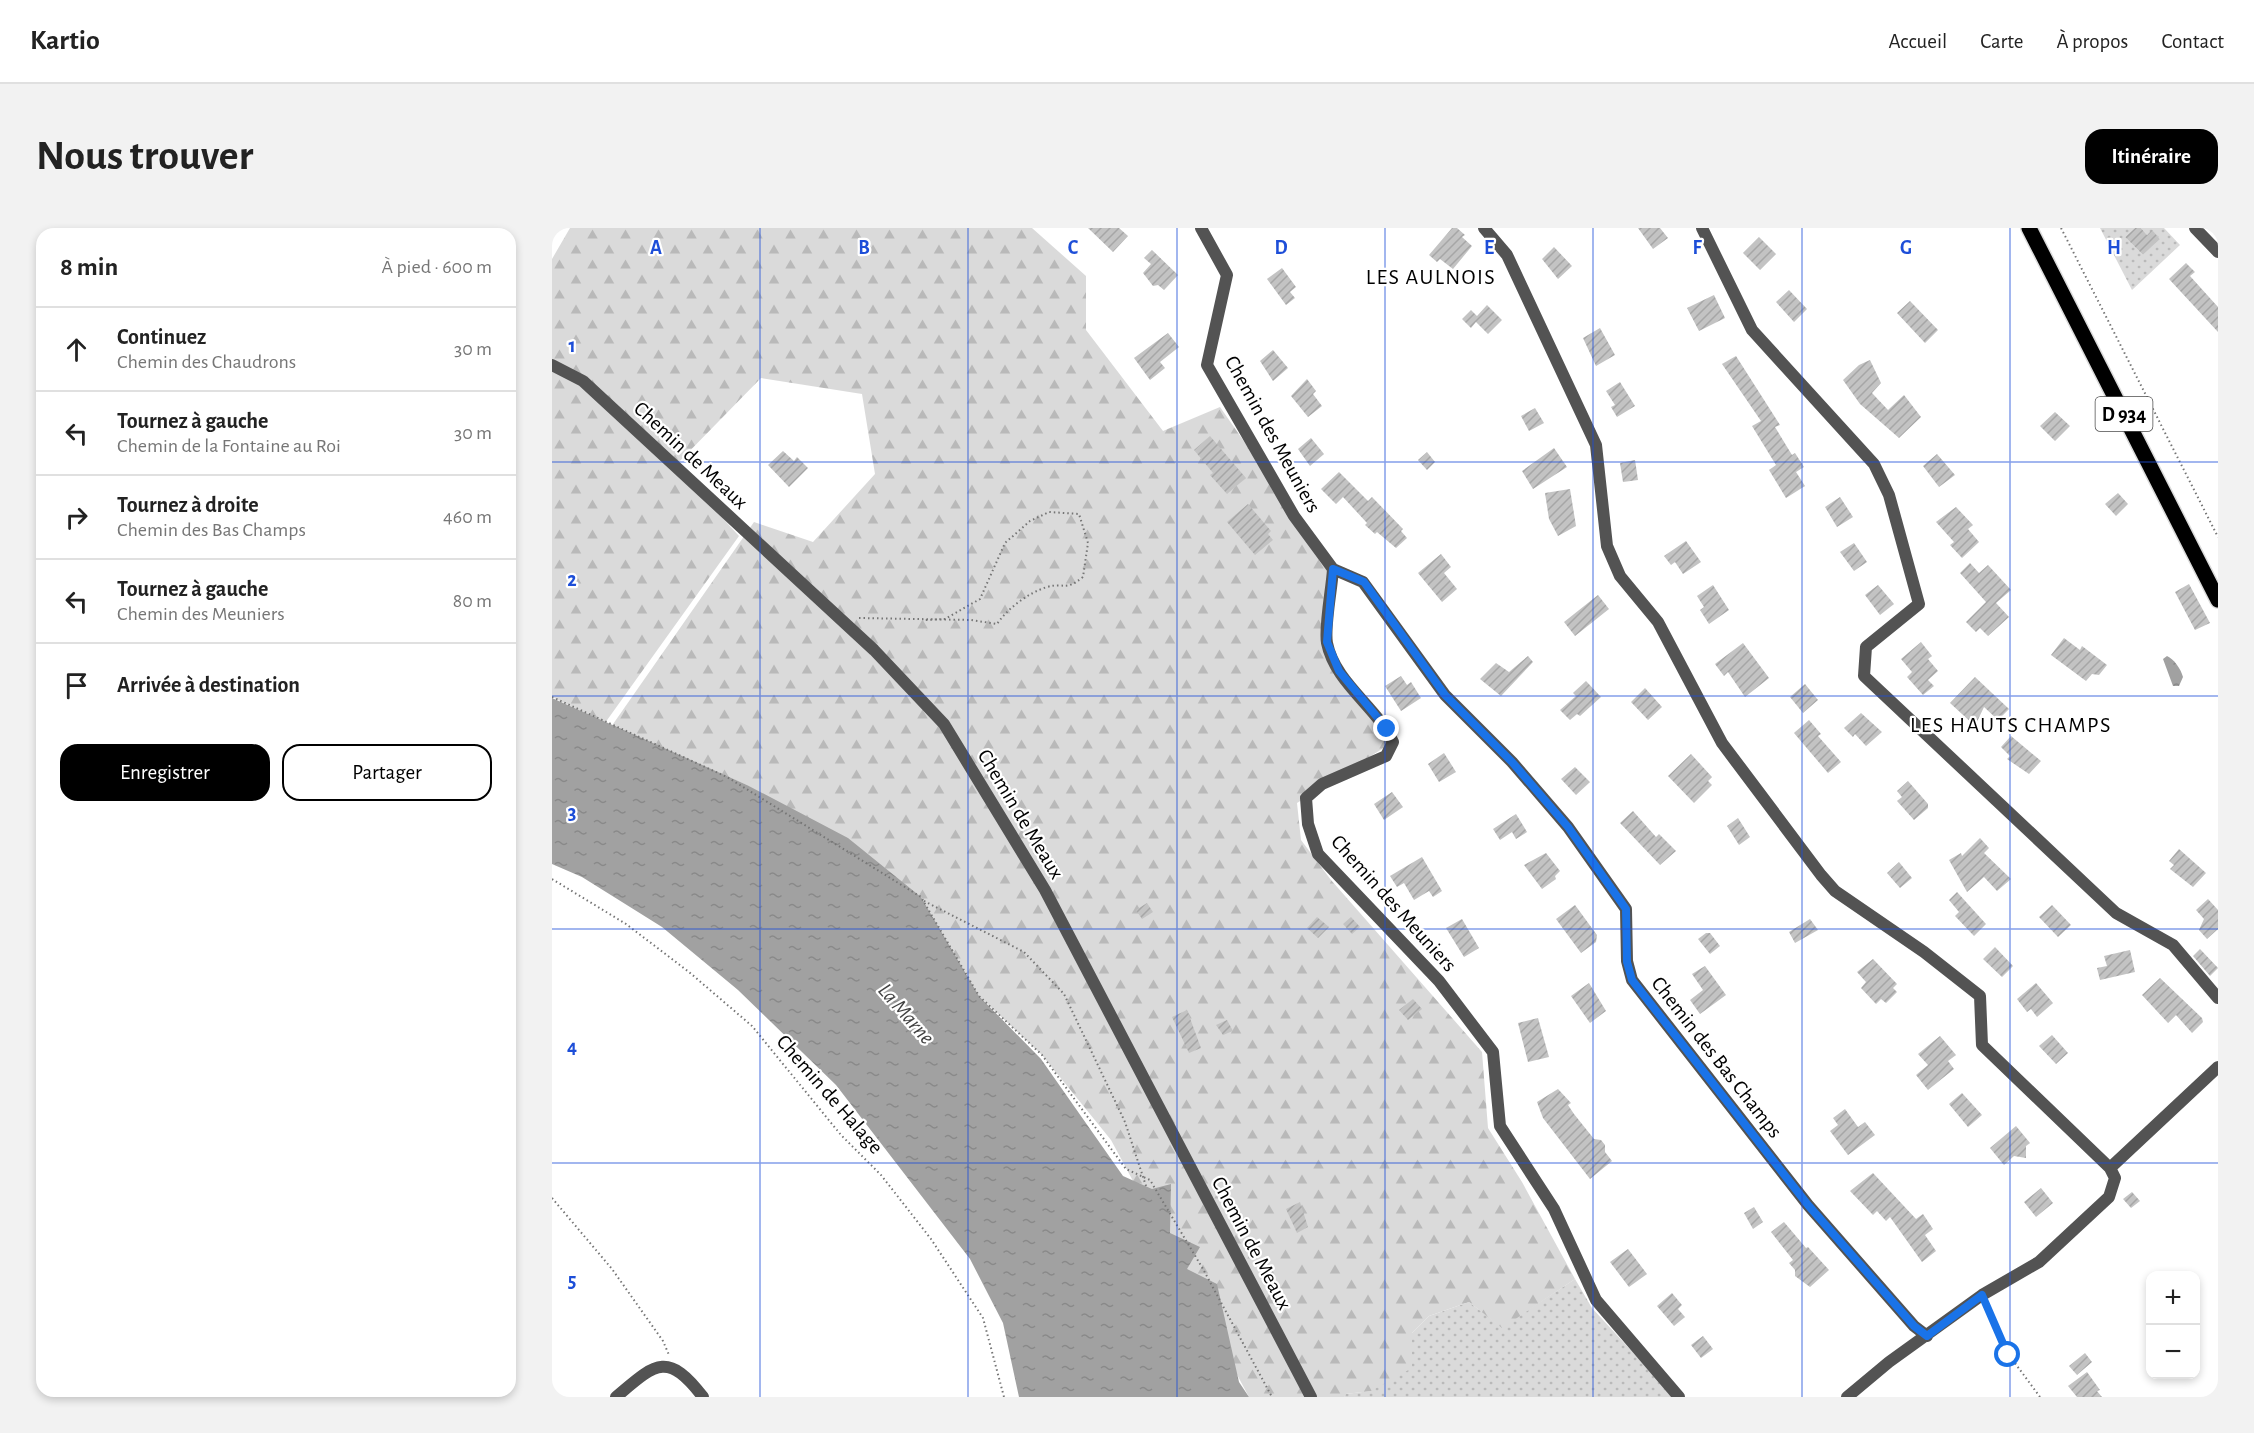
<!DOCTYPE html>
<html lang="fr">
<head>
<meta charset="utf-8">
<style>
  body { margin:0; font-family:"Alegreya Sans",sans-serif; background:#f2f2f2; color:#222 }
  .controls { position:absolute; right:18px; bottom:18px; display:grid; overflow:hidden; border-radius:12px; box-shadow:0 3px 9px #0003 }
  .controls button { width:54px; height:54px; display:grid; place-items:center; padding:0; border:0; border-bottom:2px solid #e0e0e0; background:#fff; color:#222; font:30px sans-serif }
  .stop { position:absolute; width:18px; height:18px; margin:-14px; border:4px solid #1a73e8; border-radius:50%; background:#fff }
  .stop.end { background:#1a73e8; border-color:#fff; box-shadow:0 2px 6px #0008 }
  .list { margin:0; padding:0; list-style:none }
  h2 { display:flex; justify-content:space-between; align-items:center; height:78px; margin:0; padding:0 24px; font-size:26px }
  h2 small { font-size:20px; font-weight:400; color:#767676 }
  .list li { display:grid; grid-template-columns:39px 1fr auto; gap:18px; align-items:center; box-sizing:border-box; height:84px; padding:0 24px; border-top:2px solid #e0e0e0 }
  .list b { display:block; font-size:22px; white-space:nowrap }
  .list p { margin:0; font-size:20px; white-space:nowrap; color:#767676 }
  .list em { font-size:20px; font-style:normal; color:#767676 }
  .actions { display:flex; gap:12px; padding:18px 24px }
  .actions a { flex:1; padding:14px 0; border:2px solid #000; border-radius:18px; text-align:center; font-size:21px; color:#000 }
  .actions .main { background:#000; color:#fff }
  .icon { flex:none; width:33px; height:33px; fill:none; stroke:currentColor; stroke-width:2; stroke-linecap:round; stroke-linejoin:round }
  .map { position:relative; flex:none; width:1666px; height:1169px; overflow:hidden; border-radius:18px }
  header { display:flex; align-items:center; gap:36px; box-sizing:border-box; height:84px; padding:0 30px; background:#fff; border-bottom:2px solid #e0e0e0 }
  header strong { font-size:28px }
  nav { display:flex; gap:33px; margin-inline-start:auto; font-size:21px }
  .intro { display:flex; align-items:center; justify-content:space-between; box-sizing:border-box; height:144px; padding:0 36px }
  h1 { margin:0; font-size:42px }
  .button { padding:15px 27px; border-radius:18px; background:#000; color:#fff; font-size:21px; font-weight:700 }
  main { display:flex; gap:36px; padding:0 36px }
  aside { flex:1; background:#fff; border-radius:18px; box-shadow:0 3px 9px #0003 }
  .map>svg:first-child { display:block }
  .grass { fill:url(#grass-dots) }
  .forest { fill:url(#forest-firs) }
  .water { fill:url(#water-ripples) }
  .building { fill:url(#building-hatch) }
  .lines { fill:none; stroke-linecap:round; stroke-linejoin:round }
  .primary-casing { stroke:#dbdbdb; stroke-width:18 }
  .path { stroke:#757575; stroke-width:2; stroke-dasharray:1.5 3; stroke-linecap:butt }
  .street { stroke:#535353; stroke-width:12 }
  .primary { stroke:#000; stroke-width:15 }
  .route { stroke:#1a73e8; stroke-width:8 }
  .grid { fill:none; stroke:#1d4ed8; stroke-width:1.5; stroke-opacity:0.55 }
  .labels { text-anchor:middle; stroke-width:4.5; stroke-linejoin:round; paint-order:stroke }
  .shield { fill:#fff; stroke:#4c4c4c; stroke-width:1.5 }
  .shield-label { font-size:20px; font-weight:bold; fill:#000 }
  .street-label { font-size:21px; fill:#000; stroke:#fff }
  .neighbourhood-label { font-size:22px; letter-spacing:1.5px; fill:#000; stroke:#fff }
  .water-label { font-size:22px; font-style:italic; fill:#424242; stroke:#fff }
  .grid-label { font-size:20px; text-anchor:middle; font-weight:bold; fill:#1d4ed8; stroke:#fff; stroke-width:4.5; stroke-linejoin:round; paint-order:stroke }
</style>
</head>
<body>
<header>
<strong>Kartio</strong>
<nav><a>Accueil</a><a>Carte</a><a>À propos</a><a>Contact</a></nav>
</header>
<div class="intro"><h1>Nous trouver</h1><a class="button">Itinéraire</a></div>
<main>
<aside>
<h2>8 min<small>À pied · 600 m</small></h2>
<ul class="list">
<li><svg class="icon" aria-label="ahead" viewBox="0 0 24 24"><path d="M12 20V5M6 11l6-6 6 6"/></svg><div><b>Continuez</b><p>Chemin des Chaudrons</p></div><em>30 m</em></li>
<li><svg class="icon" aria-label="left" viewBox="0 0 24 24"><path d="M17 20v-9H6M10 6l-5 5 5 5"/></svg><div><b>Tournez à gauche</b><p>Chemin de la Fontaine au Roi</p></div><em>30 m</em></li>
<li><svg class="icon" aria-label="right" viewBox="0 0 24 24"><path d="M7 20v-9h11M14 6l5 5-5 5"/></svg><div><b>Tournez à droite</b><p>Chemin des Bas Champs</p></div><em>460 m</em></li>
<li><svg class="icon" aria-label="left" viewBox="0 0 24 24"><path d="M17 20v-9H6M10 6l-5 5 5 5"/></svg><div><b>Tournez à gauche</b><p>Chemin des Meuniers</p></div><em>80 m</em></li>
<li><svg class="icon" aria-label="arrive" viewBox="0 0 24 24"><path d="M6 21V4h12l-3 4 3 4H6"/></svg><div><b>Arrivée à destination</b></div></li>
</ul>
<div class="actions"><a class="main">Enregistrer</a><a>Partager</a></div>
</aside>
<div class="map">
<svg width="1666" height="1169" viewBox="0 0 1666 1169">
  <defs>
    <pattern id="grass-dots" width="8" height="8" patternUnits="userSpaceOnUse" patternTransform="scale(1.5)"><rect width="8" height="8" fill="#dadada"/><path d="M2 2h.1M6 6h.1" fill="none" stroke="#b9b9b9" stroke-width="1.8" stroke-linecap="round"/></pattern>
    <pattern id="forest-firs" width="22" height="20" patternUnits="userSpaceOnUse" patternTransform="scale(1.5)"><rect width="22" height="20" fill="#dadada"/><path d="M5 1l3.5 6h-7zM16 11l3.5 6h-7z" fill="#b9b9b9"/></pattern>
    <pattern id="water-ripples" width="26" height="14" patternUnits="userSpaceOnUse" patternTransform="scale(1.5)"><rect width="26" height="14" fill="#a1a1a1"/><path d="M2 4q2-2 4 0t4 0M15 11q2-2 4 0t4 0" fill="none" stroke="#898989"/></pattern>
    <pattern id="building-hatch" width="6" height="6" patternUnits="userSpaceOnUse" patternTransform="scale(1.5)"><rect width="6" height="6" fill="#c3c3c3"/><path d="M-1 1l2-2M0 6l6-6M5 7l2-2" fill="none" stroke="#a6a6a6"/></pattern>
  </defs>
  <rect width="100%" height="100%" fill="#fff"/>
  <!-- grass -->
  <path class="grass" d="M1548,0H1583L1573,9L1591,27L1608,11L1600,3L1595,7L1589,0H1612L1628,17L1580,62Z
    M1023,1051L1040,1080L1122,1169H792L793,1166L819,1163L860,1105L877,1088L917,1074L950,1099Z"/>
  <!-- forest -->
  <path class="forest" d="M18,0H480L534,48V102L611,203L668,179L781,341L775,414L787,443L841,514L745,575L749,612L779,652L930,824L936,900L970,954L1023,1051L950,1100L917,1074L877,1088L860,1105V1140L819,1163L794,1166L792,1169H697L559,912L490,827L427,768L369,669L195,557L59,499L202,294L261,314L323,246L310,166L209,150L123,238L187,308L53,495L0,469V31Z"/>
  <!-- water -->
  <path class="water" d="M1615,428C1622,431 1629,441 1631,449L1627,458H1621L1611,431Z
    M0,470L195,557L296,610L369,669L427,768L489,831L571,948L600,961L619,956L618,1005L648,1019L635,1041L665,1056L687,1154L697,1169H467L451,1095L418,1031L284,857L186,762L110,699L30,649L0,636Z"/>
  <!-- building -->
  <path class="building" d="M536,0H567L576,8L561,24Z
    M900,0H905L913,7L910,9L920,18L901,41L888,31L885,34L877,27Z
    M1086,0H1108L1116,10L1101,21Z
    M1583,0H1589L1595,7L1600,2L1608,11L1591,27L1573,9Z
    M1207,9L1224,26L1208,42L1191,25Z
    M1002,19L1020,38L1006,51L990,31Z
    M600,22L626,47L612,62L606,57L601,58L591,45L599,36L592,30Z
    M1634,35L1643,44L1638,48L1666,79V104L1617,51Z
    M730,40L744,59L738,64L743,70L734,77L715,51Z
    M1237,62L1255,81L1242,94L1224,74Z
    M1162,67L1173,90L1147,103L1135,80Z
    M1358,73L1386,102L1373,115L1345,85Z
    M935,77L950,92L936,106L924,94L919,100L910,91L919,82L925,88Z
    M1048,100L1063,127L1044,138L1031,110Z
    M616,105L627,119L608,134L613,140L598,152L582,130Z
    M721,122L736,140L721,153L708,133Z
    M1184,128L1228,197L1223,199L1240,227L1243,225L1252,239L1244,244L1253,258L1234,270L1217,242L1224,237L1200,198L1209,193L1170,136Z
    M1318,132L1329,155L1320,165L1336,182L1352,167L1369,189L1347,210L1308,176L1291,152L1307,137Z
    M755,151L764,163L761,166L770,178L756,189L739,168Z
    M1068,154L1083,178L1065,189L1059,179L1063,177L1054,163Z
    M983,180L992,195L977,203L969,188Z
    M1503,184L1518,198L1503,213L1488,198Z
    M658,208L694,250L675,266L658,247L661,245L642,222Z
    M759,210L772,226L758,238L746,221Z
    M1002,220L1015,239L981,261L970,243Z
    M231,223L242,233L245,229L256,240L237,259L216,237Z
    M875,224L883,234L875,242L866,232Z
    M1385,226L1403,247L1387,259L1371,238Z
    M1083,232L1086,252L1071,254L1068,235Z
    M787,244L816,273L820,269L851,301L849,303L855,310L844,320L825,304L823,306L813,297L815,295L791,269L784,276L769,261Z
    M1018,261L1024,298L1006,308L997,291L993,265Z
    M1566,265L1576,276L1564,288L1553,276Z
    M1288,269L1301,289L1285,299L1273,279Z
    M696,276L719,303L716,306L721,312L703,327L675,294Z
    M1404,279L1421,297L1416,301L1427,314L1410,330L1398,317L1402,314L1384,294Z
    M1134,313L1149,334L1131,346L1123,334L1119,337L1112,328Z
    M1302,315L1315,334L1302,343L1288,324Z
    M889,326L899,339L892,345L905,361L890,374L866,345Z
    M1418,335L1427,345L1436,337L1459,362L1444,375L1457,389L1436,408L1428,400L1424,404L1414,394L1434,374L1408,345Z
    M1637,356L1658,395L1643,402L1623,364Z
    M1161,357L1177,382L1157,396L1148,382L1152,379L1145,368Z
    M1326,357L1342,376L1328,387L1313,367Z
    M1046,367L1057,381L1023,408L1012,394Z
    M1512,410L1528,422L1530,418L1555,437L1547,447L1540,446L1534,453L1499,427Z
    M1369,414L1380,428L1376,431L1386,443L1376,452L1382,458L1371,467L1355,449L1360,444L1349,431Z
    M1191,415L1217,450L1193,469L1176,444L1172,448L1163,436Z
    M976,428L981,434L949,468L928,451L944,435L957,444Z
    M849,448L855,457L859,454L869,470L849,483L833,458Z
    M1423,449L1457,481L1446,492L1432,479L1423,498L1398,475Z
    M1034,453L1049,469L1028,488L1025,486L1018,492L1008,482L1024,468L1021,465Z
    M1253,456L1266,472L1251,485L1238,469Z
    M1093,460L1110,479L1096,492L1079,474Z
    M1309,485L1330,504L1314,518L1303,506L1301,509L1292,500Z
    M1257,492L1269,506L1266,508L1289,534L1276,545L1242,505Z
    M1459,508L1489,533L1477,546L1455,531L1458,528L1449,519Z
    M892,525L904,544L887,554L876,536Z
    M1139,526L1160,549L1156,553L1160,557L1142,575L1116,548Z
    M1023,539L1038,554L1024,567L1009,551Z
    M1356,553L1376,576V580L1362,592L1345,573L1350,569L1345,563Z
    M840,564L851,579L832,592L822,576Z
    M1081,583L1104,609L1107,606L1124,623L1108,637L1068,595Z
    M964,586L975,604L964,611L960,604L948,612L941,601Z
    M1186,590L1198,609L1187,617L1175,598Z
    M1428,610L1437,620L1432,625L1459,651L1445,663L1432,649L1415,664L1397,632L1409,625L1410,628Z
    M1627,621L1654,645L1641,659L1618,641L1622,637L1617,633Z
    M994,625L1008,643L1003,648L1004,651L990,661L972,637Z
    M870,629L890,663L881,669L877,663L862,672L852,655L845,659L838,648Z
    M1347,634L1360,650L1348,660L1335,645Z
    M1405,664L1434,696L1422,708L1403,688L1407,684L1397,672Z
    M1656,671L1666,682V701L1655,711L1647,702L1652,691L1644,682Z
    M595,675L601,684L590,691L584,682Z
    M1023,677L1045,707L1044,714L1029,725L1004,691Z
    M1500,677L1519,697L1506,709L1487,689Z
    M765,689L777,699L766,710L755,700Z
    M799,689L808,699L800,706L791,696Z
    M910,691L927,720L912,729L894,700Z
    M1258,691L1266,702L1243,715L1237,704Z
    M1154,705H1158L1168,718L1158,726L1146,711Z
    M1443,719L1461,738L1450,749L1431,731Z
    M1648,721L1666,740L1658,748L1641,728Z
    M1578,722L1583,744L1548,752L1545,740L1555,738L1552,728Z
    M1321,731L1345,756L1341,760L1345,764L1334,775L1329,771L1324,776L1309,760L1314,754L1305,744Z
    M1153,738L1174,767L1148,786L1138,772L1151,762L1140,746Z
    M1608,750L1650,790L1651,794L1640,805L1624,787L1616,795L1590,767Z
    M1037,755L1054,783L1038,795L1019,768Z
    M1484,755L1501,775L1485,789L1479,781L1475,784L1465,771Z
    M861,771L870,781L856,792L847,782Z
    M635,782L649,820L637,825L620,789Z
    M986,790L997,829L976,834L966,795Z
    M675,792L681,803L671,807L664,797Z
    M1500,807L1516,825L1504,836L1487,818Z
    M1388,808L1404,827L1396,833L1402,841L1376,862L1364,847L1376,837L1366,826Z
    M1006,861L1019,875L1016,877L1022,886L1042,911L1049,912L1053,917V924L1060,933L1038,951L991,890L985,874Z
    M1410,865L1430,887L1416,899L1397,876Z
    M1293,881L1306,899L1313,894L1323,907L1296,927L1278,903L1286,897L1281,890Z
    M1464,898L1478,915L1474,918V930L1462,928L1452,937L1438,920Z
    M1321,945L1364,991L1371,986L1381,1001L1373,1007L1384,1023L1370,1034L1338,989L1334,993L1325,983L1321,987L1298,963Z
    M1489,960L1501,975L1484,989L1472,974Z
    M1580,964L1588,973L1579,980L1571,971Z
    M748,974L756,999L745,1005L734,981Z
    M1202,979L1211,994L1201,1001L1192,985Z
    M1232,994L1254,1020L1256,1019L1277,1042L1258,1059L1243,1048V1042L1237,1035L1241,1032L1219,1004Z
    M1076,1021L1095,1046L1077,1059L1058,1034Z
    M1120,1065L1130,1077L1126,1081L1133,1089L1122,1098L1105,1078Z
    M1151,1108L1161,1121L1149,1130L1139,1117Z
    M1533,1125L1540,1134L1525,1147L1517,1138Z
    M1535,1144L1548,1162L1545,1163L1550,1169H1525L1516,1158Z"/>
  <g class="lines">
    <!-- primary casing -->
    <g class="primary-casing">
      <path id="primary" d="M1477,0L1666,372"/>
    </g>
    <!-- path -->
    <path class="path" d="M1509,0L1666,309
      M307,390L419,392L445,396C456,380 476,365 495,359C513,354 512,364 531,349L536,315L527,286L497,284L478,293L453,315L428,371L393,391L373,392
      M0,469L175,549L369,669L427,768L490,827L574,941L598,952L651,1041L720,1169
      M0,651L74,696L137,744L200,798L289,907L329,947L379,1011L431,1090L452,1169
      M372,673L472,724L512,766L573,894L594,958
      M0,970L60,1041L111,1113L117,1127
      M1435,1079L1457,1127L1488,1169"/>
    <!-- street -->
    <path class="street" d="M649,0L675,47L655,137L742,288L781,341C780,360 772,399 775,415C783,455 825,479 841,514L834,528L770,556L754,570L756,596L766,626L887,753L941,824L948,898L1002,981L1044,1072L1127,1169
      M932,0L955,27L1044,217L1055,318L1068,348L1106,394L1170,515L1269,647L1283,663L1372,724L1428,768L1430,817L1558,940
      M1150,0L1200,102L1322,236L1337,267L1367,376L1314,419L1312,448L1564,685L1621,717L1666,770
      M1643,0L1666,24
      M0,137L31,153L322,422L392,496L493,662L759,1169
      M781,341L811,354L893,467L960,534L1016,599L1074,681L1075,733L1080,752L1256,977L1362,1098L1375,1108
      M64,1169C103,1136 115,1122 151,1169
      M1295,1169L1337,1134L1430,1067L1487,1034L1557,969L1563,950L1558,940L1666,839"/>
    <!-- primary -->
    <use href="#primary" class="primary"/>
  </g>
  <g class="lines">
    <!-- route -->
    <path class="route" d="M835,501L787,443L775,414L781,341L812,354L893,467L960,534L1016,599L1074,681L1075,734L1080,752L1256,977L1362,1098L1375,1108L1430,1067L1456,1127"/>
  </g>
  <!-- grid -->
  <path class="grid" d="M208,0V1169M416,0V1169M625,0V1169M833,0V1169M1041,0V1169M1250,0V1169M1458,0V1169M0,234H1666M0,468H1666M0,701H1666M0,935H1666"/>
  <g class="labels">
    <!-- shield labels -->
    <rect class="shield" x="1543.5" y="169" width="57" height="34" rx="4.5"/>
    <g class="shield-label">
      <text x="1572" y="193">D 934</text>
    </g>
    <!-- street labels -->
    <g class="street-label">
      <text transform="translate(721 206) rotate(61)" y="7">Chemin des Meuniers</text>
      <text transform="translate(139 227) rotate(43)" y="7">Chemin de Meaux</text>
      <text transform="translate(469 586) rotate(59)" y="7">Chemin de Meaux</text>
      <text transform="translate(842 675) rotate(48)" y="7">Chemin des Meuniers</text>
      <text transform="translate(1165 829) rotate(52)" y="7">Chemin des Bas Champs</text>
      <text transform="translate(278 866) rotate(49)" y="7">Chemin de Halage</text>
      <text transform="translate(700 1015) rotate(62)" y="7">Chemin de Meaux</text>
    </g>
    <!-- neighbourhood labels -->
    <g class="neighbourhood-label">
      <text x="879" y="56">LES AULNOIS</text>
      <text x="1459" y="504">LES HAUTS CHAMPS</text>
    </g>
    <!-- water labels -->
    <g class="water-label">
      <text transform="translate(355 785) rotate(49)" y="8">La Marne</text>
    </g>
  </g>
  <g class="grid-label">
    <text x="104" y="26">A</text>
    <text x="312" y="26">B</text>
    <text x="521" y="26">C</text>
    <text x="729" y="26">D</text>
    <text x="937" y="26">E</text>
    <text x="1145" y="26">F</text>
    <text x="1354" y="26">G</text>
    <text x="1562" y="26">H</text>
    <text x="20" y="124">1</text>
    <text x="20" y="358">2</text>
    <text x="20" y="591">3</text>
    <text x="20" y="825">4</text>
    <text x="20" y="1059">5</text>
  </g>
</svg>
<div class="controls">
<button>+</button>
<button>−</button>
</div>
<div class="stop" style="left:1456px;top:1127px"></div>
<div class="stop end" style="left:835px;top:501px"></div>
</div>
</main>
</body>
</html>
